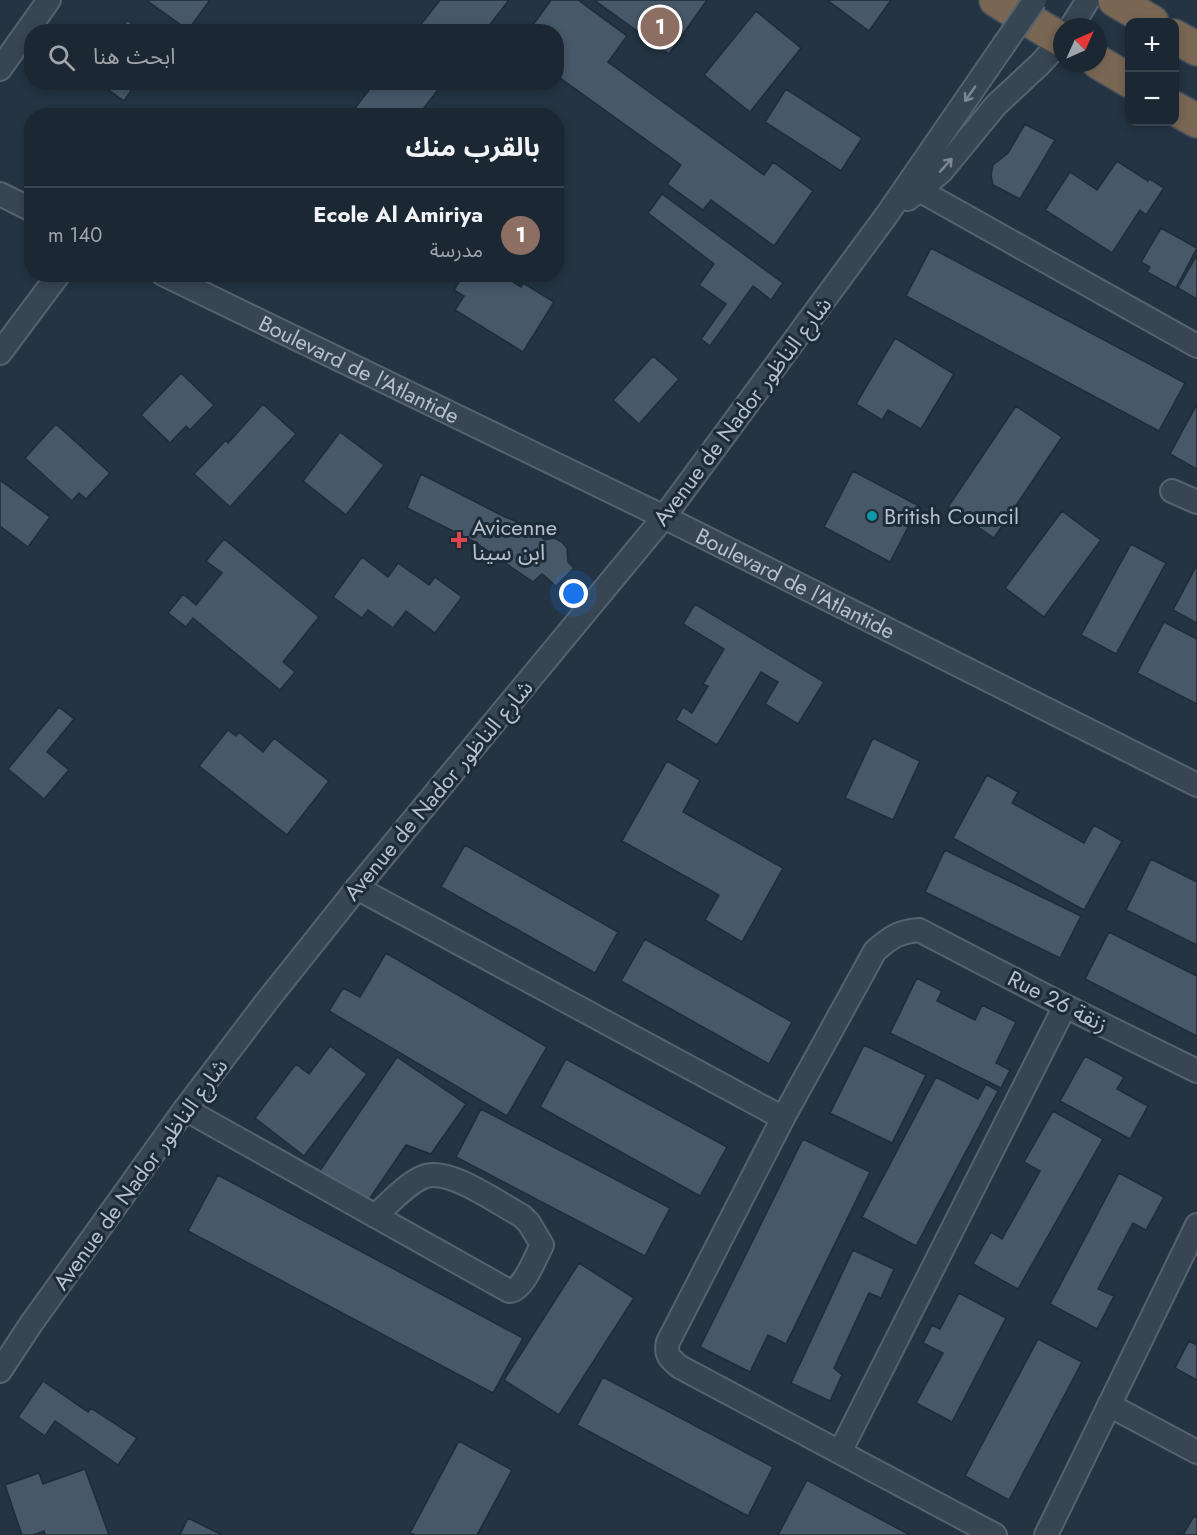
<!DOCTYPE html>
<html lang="ar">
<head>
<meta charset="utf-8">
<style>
  body { margin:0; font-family:Jost,"Noto Sans Arabic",sans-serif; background:#242f3a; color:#f1f3f6; direction:rtl }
  .controls { position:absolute; right:18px; top:18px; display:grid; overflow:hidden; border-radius:12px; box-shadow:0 3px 9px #0003 }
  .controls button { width:54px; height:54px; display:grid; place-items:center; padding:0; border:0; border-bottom:2px solid #39444d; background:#1b2732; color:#f1f3f6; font:30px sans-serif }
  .compass { position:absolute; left:1053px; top:18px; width:54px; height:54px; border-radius:50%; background:#1b2732; box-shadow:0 3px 9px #0003; rotate:45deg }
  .you { position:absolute; left:574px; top:594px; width:21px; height:21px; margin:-15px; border:4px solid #fff; border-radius:50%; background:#1a73e8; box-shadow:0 0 0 9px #1a73e833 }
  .badge { display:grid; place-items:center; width:39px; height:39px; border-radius:50%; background:#87c1ff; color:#fff; font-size:20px; font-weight:700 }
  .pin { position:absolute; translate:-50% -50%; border:3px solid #fff; box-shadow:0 2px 6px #0006 }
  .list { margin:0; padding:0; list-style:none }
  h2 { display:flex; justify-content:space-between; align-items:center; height:78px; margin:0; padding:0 24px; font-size:26px }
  h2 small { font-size:20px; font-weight:400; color:#a0a5ac }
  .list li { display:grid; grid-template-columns:39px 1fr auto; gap:18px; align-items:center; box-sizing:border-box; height:96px; padding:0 24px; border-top:2px solid #39444d }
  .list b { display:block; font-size:22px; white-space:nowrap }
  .list p { margin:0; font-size:20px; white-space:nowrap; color:#a0a5ac }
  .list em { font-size:20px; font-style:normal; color:#a0a5ac }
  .icon { flex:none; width:33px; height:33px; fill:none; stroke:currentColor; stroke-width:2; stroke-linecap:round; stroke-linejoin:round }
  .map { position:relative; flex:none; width:1197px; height:1535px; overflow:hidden; direction:ltr }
  .search { position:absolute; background:#1b2732; box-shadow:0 3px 9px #0003; left:24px; top:24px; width:540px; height:66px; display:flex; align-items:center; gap:15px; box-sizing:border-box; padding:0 21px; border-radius:24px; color:#a0a5ac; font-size:22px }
  .panel { position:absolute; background:#1b2732; box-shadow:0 3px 9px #0003; left:24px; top:108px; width:540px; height:174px; border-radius:24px; direction:rtl }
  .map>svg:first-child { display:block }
  .building { fill:#475869; stroke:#1f2c39; stroke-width:1.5 }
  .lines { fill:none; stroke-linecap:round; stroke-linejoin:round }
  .street-casing { stroke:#56636f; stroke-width:26 }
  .highway-casing { stroke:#43505c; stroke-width:36 }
  .street { stroke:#384552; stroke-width:22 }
  .highway { stroke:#796754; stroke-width:33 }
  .street-bridge-casing { stroke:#56636f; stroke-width:26; stroke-linecap:butt }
  .street-bridge { stroke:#384552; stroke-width:22 }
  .oneway { stroke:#7d8995 }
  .culture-dot { fill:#0f9aa8; stroke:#1d2a38; stroke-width:2 }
  .health-dot { fill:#e0444e; stroke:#1d2a38; stroke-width:2 }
  .labels { text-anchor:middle; stroke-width:6; stroke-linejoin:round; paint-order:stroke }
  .street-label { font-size:22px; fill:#b5c0cc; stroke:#1d2a38 }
  .poi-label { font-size:22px; fill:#b5c0cc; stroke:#1d2a38; text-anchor:start }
</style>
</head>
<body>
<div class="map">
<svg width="1197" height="1535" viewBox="0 0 1197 1535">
  <rect width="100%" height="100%" fill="#243443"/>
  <!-- building -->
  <path class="building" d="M146,0H210L188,30Z
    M440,0H509L484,32H415Z
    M551,0H578L627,36L608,62L764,175L773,162L813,191L774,246L711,200L703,210L667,184L681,165L556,75V32H528Z
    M594,0H707L669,54Z
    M827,0H891L869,31Z
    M756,11L801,48L750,112L704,75Z
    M127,20L143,32H119Z
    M98,82H137L124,101Z
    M375,82H444L424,108L433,116H349Z
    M786,89L862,138L841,171L765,122Z
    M1025,124L1055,140L1020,199L993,185L991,175L993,165L1008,153Z
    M1117,161L1148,181L1150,179L1164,188L1146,215L1140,210L1112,253L1045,210L1070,172L1097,190Z
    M662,194L783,283L771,300L753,286L710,346L701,339L726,304L699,285L714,264L648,213Z
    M1161,228L1197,248L1176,288L1147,272L1150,267L1141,262Z
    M931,248L1185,383L1159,431L906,296Z
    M1197,255V299L1178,288Z
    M464,274H501L521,287L523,283L554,302L523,352L455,310L464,296L454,290Z
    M895,338L954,374L921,429L888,410L882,420L856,404Z
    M653,356L679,379L639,424L613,400Z
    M181,373L214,405L190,430L186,426L170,443L141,415Z
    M263,404L296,434L230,507L194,474L226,440L228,443Z
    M1197,404V469L1170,454Z
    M1016,406L1062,437L994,538L948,507Z
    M56,424L110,473L86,499L79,493L72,501L25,458Z
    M340,432L384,465L346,515L303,481Z
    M853,471L919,506L890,562L824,527Z
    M421,474L505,517L523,524L545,540L554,538L562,542L567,548L568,562L574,568L556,586L542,574L533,582L473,541L407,508Z
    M0,480L50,517L28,547L0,526Z
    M1062,511L1101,540L1044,617L1005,588Z
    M224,539L319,617L283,662L295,672L280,690L193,618L186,627L168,613L183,594L196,605L222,573L206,561Z
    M1131,544L1166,563L1116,654L1081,635Z
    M362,557L388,577L398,563L429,585L435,577L462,597L435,633L406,611L393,628L368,610L362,618L333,597Z
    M1197,565V623L1173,610Z
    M695,604L824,682L798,724L765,704L778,682L761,672L717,745L676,720L683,707L692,713L708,686L703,684L724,649L683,624Z
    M1164,622L1197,639V704L1137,673Z
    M59,707L74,719L47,752L69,770L44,799L8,769Z
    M228,730L236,736L239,732L263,752L274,738L329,781L287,835L199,766Z
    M873,738L920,761L893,820L845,798Z
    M667,761L700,780L683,812L783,868L742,942L705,920L719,895L622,841Z
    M987,775L1018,792L1012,803L1084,843L1094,825L1122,841L1084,910L953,838Z
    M465,845L618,932L595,973L441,887Z
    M945,850L1081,916L1060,958L925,892Z
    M1151,859L1197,882V945L1126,910Z
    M1109,932L1197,976V1036L1085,979Z
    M645,939L792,1022L769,1064L621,981Z
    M386,953L547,1047L507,1116L329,1011L343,988L360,997Z
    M917,978L942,991L937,1001L975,1020L982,1005L1016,1022L996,1063L1010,1070L1001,1088L890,1033Z
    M864,1045L926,1075L892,1143L830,1113Z
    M330,1046L367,1074L304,1156L255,1118L296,1064L309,1074Z
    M1085,1056L1124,1077L1117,1089L1148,1106L1130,1139L1060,1101Z
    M397,1057L466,1104L431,1154L406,1145L366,1204L319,1172Z
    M566,1059L727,1147L700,1196L540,1107Z
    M936,1077L978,1099L986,1084L998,1091L916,1246L862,1217Z
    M481,1109L670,1208L645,1256L456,1157Z
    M1053,1111L1103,1139L1018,1289L973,1264L991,1232L1002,1239L1040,1171L1024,1162Z
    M803,1139L870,1172L786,1344L768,1335L750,1372L700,1347Z
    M1119,1173L1164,1197L1146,1230L1133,1223L1098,1289L1114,1296L1097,1329L1050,1304Z
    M218,1175L523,1338L493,1393L188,1231Z
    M853,1250L894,1269L881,1298L869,1293L834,1368L842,1375L830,1401L791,1383Z
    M579,1263L634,1298L559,1415L504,1380Z
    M959,1293L1006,1318L952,1422L916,1403L943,1353L923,1343L932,1325L940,1329Z
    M1038,1339L1082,1362L1009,1500L965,1476Z
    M1189,1341L1197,1345V1380L1175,1368Z
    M603,1377L773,1467L748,1516L577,1425Z
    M43,1381L88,1412L91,1408L137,1438L118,1465L55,1421L45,1436L18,1417Z
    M459,1441L512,1470L477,1535H415L410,1533Z
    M85,1469L109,1535H45L44,1531L33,1535H22L5,1485L39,1473L43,1484Z
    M807,1480L910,1535H778Z
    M1194,1516L1197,1518V1535H1183Z
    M188,1518L222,1535H180Z"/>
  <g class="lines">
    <!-- street casing -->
    <g class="street-casing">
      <g id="street">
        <path d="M1071,27L1088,0"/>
        <path d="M0,69L49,0"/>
        <path d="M919,190L1197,346"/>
        <path d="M0,194L32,210"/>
        <path d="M908,199L941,172L996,105L1040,64L1062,40"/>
        <path id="s1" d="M163,274L664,517L1197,785"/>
        <path d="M0,353L59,274"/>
        <path d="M1172,491L1197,502"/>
        <path d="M357,888L783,1118"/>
        <path d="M185,1109L509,1291C523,1291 535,1258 542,1245L529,1223L522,1216C499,1204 448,1166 423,1177C405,1185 390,1203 375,1216"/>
        <path d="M0,1371L31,1324L185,1109L267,1001L357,888L664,517L886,216L1003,46"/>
        <path d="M1109,1405L1197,1452"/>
        <path d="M840,1452L1065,1006"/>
        <path d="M995,1535L680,1367C670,1359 665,1355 668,1342L783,1118L875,951C891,937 898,932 919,930L1065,1006L1197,1071"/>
        <path d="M1046,1535L1197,1225"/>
      </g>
    </g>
    <!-- highway casing -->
    <g class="highway-casing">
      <path id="highway" d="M996,0L1062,40
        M1115,0L1152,22
        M1174,36L1197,49
        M1098,62L1130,81
        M1174,108L1197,121"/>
    </g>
    <!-- street -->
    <use href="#street" class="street"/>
    <!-- highway -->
    <use href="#highway" class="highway"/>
    <!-- street-bridge casing -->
    <g class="street-bridge-casing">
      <path id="street-bridge" d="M1003,46L1035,0"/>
    </g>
    <!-- street-bridge -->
    <use href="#street-bridge" class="street-bridge"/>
  </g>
  <!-- one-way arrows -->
  <defs><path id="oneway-shaft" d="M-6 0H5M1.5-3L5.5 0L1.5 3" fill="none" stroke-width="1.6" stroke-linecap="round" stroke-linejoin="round" transform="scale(1.5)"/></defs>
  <g class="oneway">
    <use href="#oneway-shaft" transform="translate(970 94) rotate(125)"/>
    <use href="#oneway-shaft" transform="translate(946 165) rotate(-48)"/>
  </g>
  <!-- markers -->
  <circle class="culture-dot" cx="872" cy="516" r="6"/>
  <path class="health-dot" d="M456 531h6v6h6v6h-6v6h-6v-6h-6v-6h6z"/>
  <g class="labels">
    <!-- street labels -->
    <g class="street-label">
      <text dy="8" stroke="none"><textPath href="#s1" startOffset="218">Boulevard de l'Atlantide</textPath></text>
      <text transform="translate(742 411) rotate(-53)" y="8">Avenue de Nador شارع الناظور</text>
      <text dy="8" stroke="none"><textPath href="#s1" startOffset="704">Boulevard de l'Atlantide</textPath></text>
      <text transform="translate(438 790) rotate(-50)" y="8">Avenue de Nador شارع الناظور</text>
      <text transform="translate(1058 1001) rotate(27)" y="8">Rue 26 زنقة</text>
      <text transform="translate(140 1174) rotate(-54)" y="8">Avenue de Nador شارع الناظور</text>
    </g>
    <!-- poi labels -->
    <g class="poi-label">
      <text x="884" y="524">British Council</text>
      <text x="472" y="535">Avicenne<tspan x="472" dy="25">ابن سينا</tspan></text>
    </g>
  </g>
</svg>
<div class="controls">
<button>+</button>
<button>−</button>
</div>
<svg class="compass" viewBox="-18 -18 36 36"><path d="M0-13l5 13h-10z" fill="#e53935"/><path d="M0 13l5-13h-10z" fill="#a0a5ac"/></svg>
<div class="you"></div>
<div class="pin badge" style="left:660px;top:27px;background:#8d6e63">1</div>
<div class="search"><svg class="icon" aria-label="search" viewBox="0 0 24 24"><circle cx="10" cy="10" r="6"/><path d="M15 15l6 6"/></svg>ابحث هنا</div>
<section class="panel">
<h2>بالقرب منك<small></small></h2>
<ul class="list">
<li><span class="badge" style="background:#8d6e63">1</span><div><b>Ecole Al Amiriya</b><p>مدرسة</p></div><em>140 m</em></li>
</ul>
</section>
</div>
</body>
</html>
